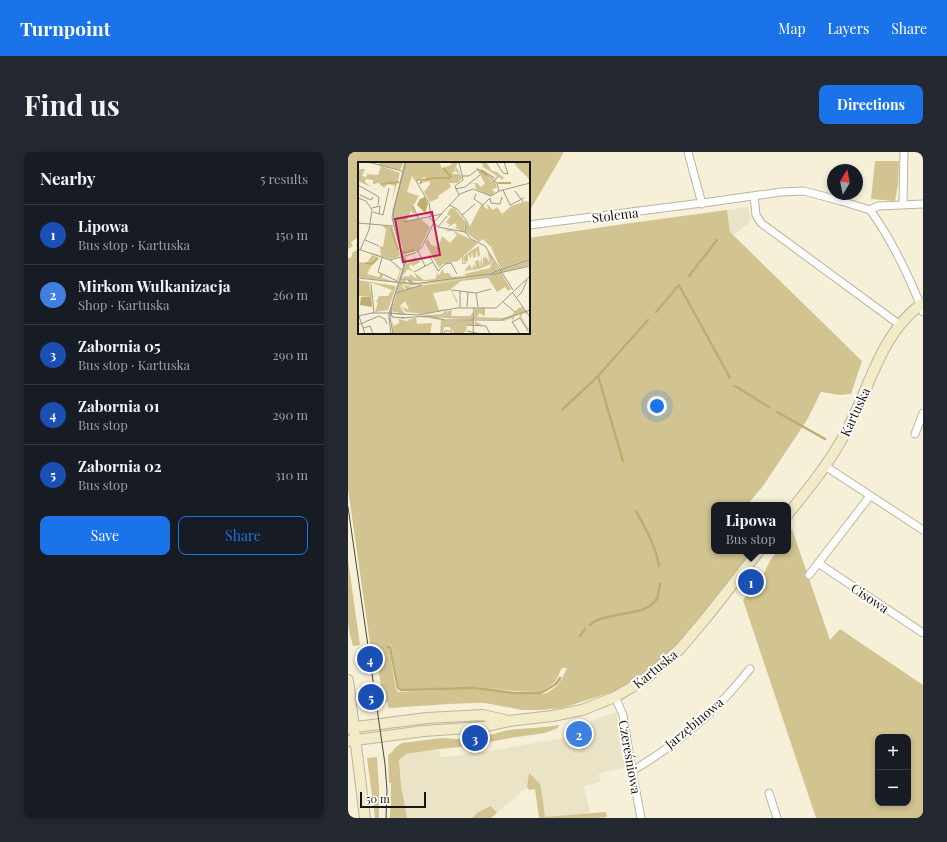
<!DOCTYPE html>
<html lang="en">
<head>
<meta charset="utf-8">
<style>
  body { margin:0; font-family:"Playfair Display",serif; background:#242831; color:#f1f3f6 }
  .controls { position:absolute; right:12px; bottom:12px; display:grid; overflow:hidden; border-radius:8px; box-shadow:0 2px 6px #0003 }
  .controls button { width:36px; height:36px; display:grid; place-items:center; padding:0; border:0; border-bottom:1px solid #363941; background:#171b24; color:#f1f3f6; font:20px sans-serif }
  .compass { position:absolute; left:479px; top:12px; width:36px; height:36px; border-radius:50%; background:#171b24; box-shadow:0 2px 6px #0003; rotate:10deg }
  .scale { position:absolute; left:12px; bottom:10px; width:66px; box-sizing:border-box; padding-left:4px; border:2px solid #18160e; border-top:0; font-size:11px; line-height:14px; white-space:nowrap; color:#18160e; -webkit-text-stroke:3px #fefdf9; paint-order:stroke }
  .you { position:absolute; left:309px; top:254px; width:14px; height:14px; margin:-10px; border:3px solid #fff; border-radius:50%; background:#1a73e8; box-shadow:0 0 0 6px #1a73e833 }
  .badge { display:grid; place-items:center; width:26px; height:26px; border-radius:50%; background:#1a73e8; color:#fff; font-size:13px; font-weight:700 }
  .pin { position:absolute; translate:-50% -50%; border:2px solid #fff; box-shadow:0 1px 4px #0006 }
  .popup { position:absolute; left:363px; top:350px; width:80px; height:52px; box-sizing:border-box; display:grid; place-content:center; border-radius:8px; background:#171b24; filter:drop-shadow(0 1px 3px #0005); font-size:13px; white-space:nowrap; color:#9ea1a6 }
  .popup b { font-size:15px; color:#f1f3f6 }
  .popup::after { content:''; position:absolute; left:50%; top:100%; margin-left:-8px; border:8px solid transparent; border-top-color:#171b24 }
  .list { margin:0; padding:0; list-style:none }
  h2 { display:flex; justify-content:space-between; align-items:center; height:52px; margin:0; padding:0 16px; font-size:17px }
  h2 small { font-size:13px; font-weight:400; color:#9ea1a6 }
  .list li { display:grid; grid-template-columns:26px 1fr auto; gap:12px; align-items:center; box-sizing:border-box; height:60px; padding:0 16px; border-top:1px solid #363941 }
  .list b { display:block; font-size:15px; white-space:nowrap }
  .list p { margin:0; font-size:13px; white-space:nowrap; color:#9ea1a6 }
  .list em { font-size:13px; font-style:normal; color:#9ea1a6 }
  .actions { display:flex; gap:8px; padding:12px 16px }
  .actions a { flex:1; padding:9px 0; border:1px solid #1a73e8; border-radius:8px; text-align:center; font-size:14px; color:#1a73e8 }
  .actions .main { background:#1a73e8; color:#fff }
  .map { position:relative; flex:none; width:575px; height:666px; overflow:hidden; border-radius:8px }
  header { display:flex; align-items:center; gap:24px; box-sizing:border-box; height:56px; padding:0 20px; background:#1a73e8; color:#fff }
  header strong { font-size:19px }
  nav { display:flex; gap:22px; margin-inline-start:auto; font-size:14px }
  .intro { display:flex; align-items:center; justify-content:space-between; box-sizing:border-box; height:96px; padding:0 24px }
  h1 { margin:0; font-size:28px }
  .button { padding:10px 18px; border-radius:8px; background:#1a73e8; color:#fff; font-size:14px; font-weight:700 }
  main { display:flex; gap:24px; padding:0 24px }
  aside { flex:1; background:#171b24; border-radius:8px; box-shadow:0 2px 6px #0003 }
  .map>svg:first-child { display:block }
  .built { fill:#ebe3c5 }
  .green { fill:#d1c491; fill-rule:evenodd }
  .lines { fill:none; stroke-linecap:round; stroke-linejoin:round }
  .stream { stroke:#bead6d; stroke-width:2.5 }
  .street-casing { stroke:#bbb5a0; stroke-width:9 }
  .secondary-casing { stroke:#bbb5a0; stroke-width:12 }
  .street { stroke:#fff; stroke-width:7 }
  .secondary { stroke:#f3eac8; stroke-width:10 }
  .tram { stroke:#49463a; stroke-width:1 }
  .labels { text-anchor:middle; stroke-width:4; stroke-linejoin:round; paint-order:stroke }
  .street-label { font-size:13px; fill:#18160e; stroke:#fefdf9 }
  .inset-river { fill:none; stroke:#bead6d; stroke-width:2 }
  .inset-road { fill:none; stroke:#9d9988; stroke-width:1 }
  .view { fill:#c2185b; fill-opacity:0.15; stroke:#c2185b; stroke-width:2 }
  .inset-edge { fill:none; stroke:#18160e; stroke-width:2 }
</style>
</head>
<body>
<header>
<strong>Turnpoint</strong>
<nav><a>Map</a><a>Layers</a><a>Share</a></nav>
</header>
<div class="intro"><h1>Find us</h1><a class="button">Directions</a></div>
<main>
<aside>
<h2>Nearby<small>5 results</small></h2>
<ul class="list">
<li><span class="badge" style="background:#1a4fb4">1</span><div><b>Lipowa</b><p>Bus stop · Kartuska</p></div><em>150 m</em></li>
<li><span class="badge" style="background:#3f7fe0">2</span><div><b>Mirkom Wulkanizacja</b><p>Shop · Kartuska</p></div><em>260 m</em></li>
<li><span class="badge" style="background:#1a4fb4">3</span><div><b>Zabornia 05</b><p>Bus stop · Kartuska</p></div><em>290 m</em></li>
<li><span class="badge" style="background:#1a4fb4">4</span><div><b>Zabornia 01</b><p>Bus stop</p></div><em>290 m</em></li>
<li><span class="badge" style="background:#1a4fb4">5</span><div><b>Zabornia 02</b><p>Bus stop</p></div><em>310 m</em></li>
</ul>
<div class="actions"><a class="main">Save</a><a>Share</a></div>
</aside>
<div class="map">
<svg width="575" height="666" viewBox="0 0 575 666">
  <rect width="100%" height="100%" fill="#f6f0d9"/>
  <!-- built -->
  <path class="built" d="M400,55L402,67H401V72L385,83L382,80L379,58Z
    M268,560L280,615L251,621L252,630L236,634L242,661L197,666L193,635L182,622L179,635L149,661L143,654L130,660L124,666H59L53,633L51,608L57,602L91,597L92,605L108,604L120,602L124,600L142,599L184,591L222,585L224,574L238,571Z"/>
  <!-- green -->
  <path class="green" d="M0,0H216L181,60V11H11V85L3,90L5,94L0,97Z
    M527,9H551L550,33L547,49L523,47Z
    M379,58L382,80L514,209L503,242L492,243L473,240L459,268L415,334L399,353H366V399H405L340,480L323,498L288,527L264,540L230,551L214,556L193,558H174L137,551H125L101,552L42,556L40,555V550L35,551V550L28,499H24L22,492V491L0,337V106H2L4,104V101L10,97L8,93L11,91V181H181V86L276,72ZM43,493L51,535L53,537L128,535L166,539L193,540L207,530L214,516H219L213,528L209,534L199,541L194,542H166L138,538L116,537L50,540L48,537L41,496H40V494Z
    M444,377L482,488L492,477L575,533V666H468L395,448L413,427L422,409L429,399H440V383ZM530,585H560V651H530Z
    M0,408L12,493L5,494L2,483L0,471Z
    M211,573L210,576L197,581L162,586L122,594L91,597L58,602L51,608L53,633L59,666H42L43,631H41L40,603L43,601L48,595L54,591L94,586L109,587L119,586V588L131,587V585C142,584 151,580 161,578C178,576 194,576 211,573Z
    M29,605L31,637V666H27L19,606Z
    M181,621L192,632L193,635L197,665L258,660L259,665L251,666H191L187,637L181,638L179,635Z
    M143,654L149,661L143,666H124L130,660Z"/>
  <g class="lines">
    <!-- stream -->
    <path class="stream" d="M341,124L369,88
      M308,160L331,133L382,226
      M250,224L275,309
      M387,234L421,255
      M214,258L250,224L300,168
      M429,260L477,287
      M288,359C297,376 308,394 311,414
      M242,473L247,469L255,466L294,458L302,454L309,447L311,438L312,432
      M232,484L237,477
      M40,495H42L50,536L53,538L123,536L136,537L165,541H193L208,532L212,526"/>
    <!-- street casing -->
    <g class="street-casing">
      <path id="street" d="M340,0L354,52
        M406,44L408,63L413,71L552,173
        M555,52L556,0
        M522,58C537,78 547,97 558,120C564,133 570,146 575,160
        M181,73L362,50L433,40L456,39L493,49L522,58L530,54L575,52
        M567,282L575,261
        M477,314L575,378
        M470,411L575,481
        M461,423L522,344
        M267,545L275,563L284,619L293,666
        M284,619C313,602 341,581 365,558C379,545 390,531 402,517
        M421,641L429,666"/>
    </g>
    <!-- secondary casing -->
    <g class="secondary-casing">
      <path id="secondary" d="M440,362C461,336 482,310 498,280C522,236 532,181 575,151
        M0,528L17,666
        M0,576L79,566L135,563L157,568
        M0,589L76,579L135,575L161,569L204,564L234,558L267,545L284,535L301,524L332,497L358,466L411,399"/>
    </g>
    <!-- street -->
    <use href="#street" class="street"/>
    <!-- secondary -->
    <use href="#secondary" class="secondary"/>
    <!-- tram -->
    <path class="tram" d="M0,355L37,612L39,639L38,666"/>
  </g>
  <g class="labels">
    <!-- street labels -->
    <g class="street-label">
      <text transform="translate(267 63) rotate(-7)" y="5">Stolema</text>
      <text transform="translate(507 260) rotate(-65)" y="5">Kartuska</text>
      <text transform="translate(522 446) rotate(34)" y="5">Cisowa</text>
      <text transform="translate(307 517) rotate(-39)" y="5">Kartuska</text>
      <text transform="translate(346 571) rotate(-40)" y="5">Jarzębinowa</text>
      <text transform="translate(282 605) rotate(80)" y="5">Czereśniowa</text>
    </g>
  </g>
  <!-- overview -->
  <g transform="translate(10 10)">
    <rect width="172" height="172" fill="#f6f0d9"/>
    <path d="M22,0H46L42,8L21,3ZM48,0H81L84,6L93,3L94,0H100L98,5L102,11H99L96,4L98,11L96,9L94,12H102L104,16L100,21H91L93,25L80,34L81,36L72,40L66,30L72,22L71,19L60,22L70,17L67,15L57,19L54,14L49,30L61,34L55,44L58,50L55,52L53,49L48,60L62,56L72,65L61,88L46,92L35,51ZM124,0H128L134,9L139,10L146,16L144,18L141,15L137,19L139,26L134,27L137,31L133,34L118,27L117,22H111L119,21L123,25L127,21L118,6L127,9L131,13L128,14L134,19L139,14L125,5ZM156,0H172L171,17L159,5ZM23,4L42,11L34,39L37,24L31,22L35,20L23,21L29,22L26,26L21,21L15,22V18L8,17L9,12L20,13ZM0,7H7L4,14L8,15L7,20L13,25L0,19ZM168,39L172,40V98L143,108L133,85L125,77L121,80L107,70L109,58L112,64L123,43L126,42V45L131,48L128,41L135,48L139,45L144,52L153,44ZM93,46L97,47L107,59L106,70L97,66L99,64L97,61L89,66L92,63L88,60L93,54L89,53L90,50ZM24,64H34L42,92L40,95L32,97L11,91L19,92V84V92L23,94V90L21,92L23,86L21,87L22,84L25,85L28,67ZM92,67L120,81L100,99L85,102L81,106L67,81L70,76L73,83L80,85L84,74L92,81L99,73L95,69H86ZM121,84L122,94L120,95L118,87V95L115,96L114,89L113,97L110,92V99L106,100L105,96V101L110,100L107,102V108L112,102L114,108L116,102L118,107L117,99L121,98L122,106L123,95L125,104V96L128,95L132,101L129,88L135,97L133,102L121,107L107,109V102H104V96L114,88ZM56,92L48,95L49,102L56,97V95L61,97L62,100L55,104L53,102L51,105L56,110L50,107L45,113L46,95ZM14,93L21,96L17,97L9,112L21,115L22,112H25L24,116L38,120L42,109L35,102L43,109L39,121L0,115V100L9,101ZM135,98L141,108L126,112L78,119H51L61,121L54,122H49L50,119L47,117L49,121L43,123L60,122L128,112L141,109L172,99V103L133,113L61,123L42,124L47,126L45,129L48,127L46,124L56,125L143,111L153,127L150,129L147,125L139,130L130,116L103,119L93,127L99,138V142L93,128L75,131L81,148L91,147L65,152L48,150L43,144L51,148L47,139L42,144L47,152L51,153H43L35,152H46L33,149L43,118L48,117L51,119L49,116H45L46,114L51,115L52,112L59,117L56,110L66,118L77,117L79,113L78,110L81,113L85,107L86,111H91L94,115L108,114L106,112L132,106ZM0,118L38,124L30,148L17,150L20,140H18L21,134H30L34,128L14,121L11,122L14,135L0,134ZM127,145V154L121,151L120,154L118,155L145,156L154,153L160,146L164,145L166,148L151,155L145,157H116L117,147ZM89,148V152L90,149L94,148L93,154H112L115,150V158L59,154L84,152ZM166,148L169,152L165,151L163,155L170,166H172L170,168L161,154L163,151L156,155V158L153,156L146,159H117L124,163H117V159L145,158ZM62,155H75L90,159L115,158V163H109L108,169L103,172H97L91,165H86L85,172H82L83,158ZM56,156H58L59,162L74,161L72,172H35L34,160L36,164L41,161V157L52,160L49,158Z" fill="#d1c491"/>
    <path d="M67,35L70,42L67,51L59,43L62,37ZM3,135H13L14,145L2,143Z" fill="#bead6d"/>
    <path class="inset-river" d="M85,6L93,15M123,8L136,16M140,21H153M23,22L41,20M62,22L64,18L77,16H92M33,66L40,88M45,88L46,91L57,88M7,101L14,102L20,96"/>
    <path class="inset-road" d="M10,0L44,9M138,0L145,11L150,12L146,0M104,14H111L120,7L139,21L141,29M63,17L58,19L71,41L73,54M0,23L21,35L20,43M97,27L107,25L122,13M145,28L152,43L166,36M157,29L165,40M118,32L116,37L125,43L132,36M2,33L13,38L15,35M101,33L97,24L105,18L101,0M0,36L8,39L14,48L11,68L2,88M132,36L133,41L142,42L144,35M91,43L99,47L108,58L107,70M55,44L60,56M14,46L22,44L21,52M15,50L25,53L31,26M104,53L117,42M71,55L80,65L107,70L113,77L127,84L155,128M46,60L84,52M0,61L35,64M80,65L89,54M7,78L21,84M0,87L32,98L57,91L64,85L76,60L102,32L115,27L133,34L141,29L172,21M60,89L67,104M71,93L80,109L87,102L93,101L99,112M24,96L20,110L39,119M32,98L44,108M56,110L75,100M132,113L172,104M0,116L55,122L130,112L172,98M42,117H49L55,121M13,122L16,151M94,128L118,131L133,127M38,131L64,123M118,131L120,145M155,131L172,155M159,135L164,130L169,118M145,140L157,150M109,145L110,130M102,146V129M33,148L34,155L47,156M13,151H31L45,110L46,100L34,56L47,0M0,154L14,151M1,154L7,172M31,156L33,172M43,156L71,154L87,158H143L172,148M31,157V151L60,153L99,146H138L172,114M0,163L21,154L27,157L29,162M109,163L128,164L132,172M5,166L12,164L15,172M109,169L123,172M35,172L32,155L35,138L47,101L36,64L35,49L48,0M86,172L87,169H93L94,172M115,172L116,145M162,172L154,160L162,156L170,169"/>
    <path class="view" d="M74,50L82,93L45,100L37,57Z"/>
    <rect width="172" height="172" class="inset-edge"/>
  </g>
</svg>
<div class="controls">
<button>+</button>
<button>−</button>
</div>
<svg class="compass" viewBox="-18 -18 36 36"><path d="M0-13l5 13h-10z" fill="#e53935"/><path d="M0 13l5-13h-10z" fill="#9ea1a6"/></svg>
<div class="scale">50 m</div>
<div class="you"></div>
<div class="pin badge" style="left:403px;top:430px;background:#1a4fb4">1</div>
<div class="popup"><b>Lipowa</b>Bus stop</div>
<div class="pin badge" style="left:231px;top:582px;background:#3f7fe0">2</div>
<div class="pin badge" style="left:127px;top:586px;background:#1a4fb4">3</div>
<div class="pin badge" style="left:22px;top:507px;background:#1a4fb4">4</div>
<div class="pin badge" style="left:23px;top:545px;background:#1a4fb4">5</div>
</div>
</main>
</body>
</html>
